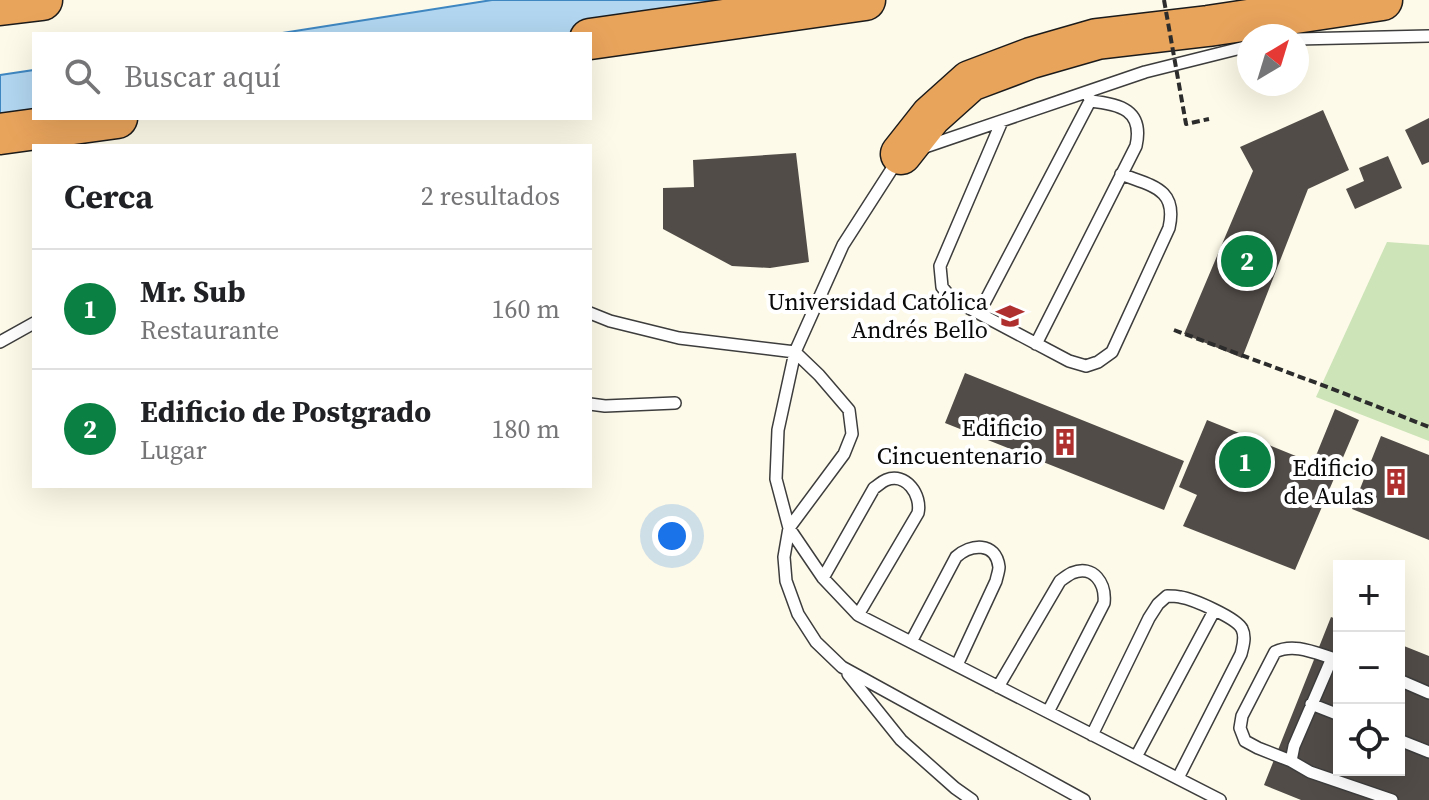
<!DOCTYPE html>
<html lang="es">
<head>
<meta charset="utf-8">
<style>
  body { margin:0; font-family:"Source Serif 4",serif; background:#f2f2f2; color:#202124 }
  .controls { position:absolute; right:24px; bottom:24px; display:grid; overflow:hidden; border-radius:0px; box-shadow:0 8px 32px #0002 }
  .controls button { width:72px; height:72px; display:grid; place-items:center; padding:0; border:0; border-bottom:2px solid #e0e0e0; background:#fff; color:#202124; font:40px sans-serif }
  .compass { position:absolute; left:1237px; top:24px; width:72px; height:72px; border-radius:50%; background:#fff; box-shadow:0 8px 32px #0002; rotate:38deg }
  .you { position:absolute; left:672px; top:536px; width:28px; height:28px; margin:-20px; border:6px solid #fff; border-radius:50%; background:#1a73e8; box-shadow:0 0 0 12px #1a73e833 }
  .badge { display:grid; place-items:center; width:52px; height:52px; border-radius:50%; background:#0b8043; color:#fff; font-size:26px; font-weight:700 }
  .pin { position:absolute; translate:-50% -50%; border:4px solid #fff; box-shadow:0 2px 8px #0006 }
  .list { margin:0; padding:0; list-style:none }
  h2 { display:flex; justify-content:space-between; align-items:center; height:104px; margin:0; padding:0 32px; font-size:34px }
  h2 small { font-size:26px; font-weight:400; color:#757577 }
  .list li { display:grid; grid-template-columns:52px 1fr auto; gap:24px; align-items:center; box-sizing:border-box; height:120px; padding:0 32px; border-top:2px solid #e0e0e0 }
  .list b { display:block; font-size:30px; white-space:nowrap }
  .list p { margin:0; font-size:26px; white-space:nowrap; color:#757577 }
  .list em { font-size:26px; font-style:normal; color:#757577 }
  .icon { flex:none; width:44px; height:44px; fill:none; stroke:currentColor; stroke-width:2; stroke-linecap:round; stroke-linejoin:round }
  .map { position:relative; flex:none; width:1429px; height:800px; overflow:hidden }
  .search { position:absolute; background:#fff; box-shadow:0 8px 32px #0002; left:32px; top:32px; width:560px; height:88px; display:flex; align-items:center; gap:20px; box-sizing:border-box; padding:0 28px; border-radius:0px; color:#757577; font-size:30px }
  .panel { position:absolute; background:#fff; box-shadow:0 8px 32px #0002; left:32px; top:144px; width:560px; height:344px; border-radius:0px }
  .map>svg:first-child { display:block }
  .green { fill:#cce4b7 }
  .water { fill:#b2d6f0; stroke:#3f87c1; stroke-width:2 }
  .building { fill:#524c48 }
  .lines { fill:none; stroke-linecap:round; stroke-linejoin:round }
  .service-casing { stroke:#3d3d3d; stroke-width:14 }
  .motorway-casing { stroke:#1b1b1b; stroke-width:43 }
  .path { stroke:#2c2c2c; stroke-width:4; stroke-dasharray:8 4; stroke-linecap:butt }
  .service { stroke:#fff; stroke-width:11 }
  .motorway { stroke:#e9a45c; stroke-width:40 }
  .path-bridge { stroke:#2c2c2c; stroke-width:4; stroke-dasharray:8 4; stroke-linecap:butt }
  .labels { text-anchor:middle; stroke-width:8; stroke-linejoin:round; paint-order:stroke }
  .poi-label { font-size:24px; fill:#0a0a0a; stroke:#fff; text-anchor:end }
</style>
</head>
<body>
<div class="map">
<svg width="1429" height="800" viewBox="0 0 1429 800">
  <rect width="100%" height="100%" fill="#fdfae9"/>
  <!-- green -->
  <path class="green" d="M1387,242L1429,245V441L1316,397Z"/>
  <!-- water -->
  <path class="water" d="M492,0H789L585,34H276Z
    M34,70V118L0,124V75Z"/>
  <!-- building -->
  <path class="building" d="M1323,110L1349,170L1308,189L1242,358L1184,334L1253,171L1240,147Z
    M1429,118V162L1422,165L1405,130Z
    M796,153L809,262L770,268L732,266L663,229V188L694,187L693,160Z
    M1388,156L1402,188L1355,209L1346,189L1364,181L1359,168Z
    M965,373L1184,461L1164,510L945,423Z
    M1335,409L1359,420L1295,570L1183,526L1197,495L1179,487L1207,420L1313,463Z
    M1381,436L1429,455V540L1352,509Z
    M1331,617L1339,620V770H1399V644L1429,656V800H1301L1264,785Z"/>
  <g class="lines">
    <!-- service casing -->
    <g class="service-casing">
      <path id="service" d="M1297,39L1429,36
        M1002,121L940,266L942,287L952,299L1069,361L1086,366L1098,362L1112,352L1169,228C1178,188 1151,186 1121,174
        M922,148L1145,72L1249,46
        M897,161L843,245L795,352L778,430L776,479L789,528L823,578L858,615L1220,800
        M590,313L610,321L679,338L795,352L819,375L849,410L852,434L844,454L789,528L784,557L786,581L798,614L816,642L842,667L1084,800
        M979,313L1090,101
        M0,342L34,323
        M1036,344L1136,146C1144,110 1120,104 1090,101L1088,92
        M590,404L605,406L675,403
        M823,578L874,488C878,486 881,482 886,480C906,472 922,495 918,513L858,615
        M911,642L956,557C970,544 996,541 999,567C999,571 997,576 996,581L957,665
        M1339,660L1332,658L1294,746L1291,761L1310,772L1392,800
        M848,674L901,740L955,788L972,800
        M1399,680L1429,693
        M998,687L1060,581C1064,578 1068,575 1072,573C1094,564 1106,584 1104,603L1048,712
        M1311,704L1339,715
        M1092,735L1149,618L1158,604L1167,596C1171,596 1176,596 1180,597C1193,599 1237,618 1242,629C1246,637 1243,646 1241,654L1178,778
        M1399,740L1429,752
        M1136,757L1214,611
        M1291,761L1258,748L1245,741L1240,728L1242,716L1275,652C1293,643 1313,652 1332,658"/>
    </g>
    <!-- motorway casing -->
    <g class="motorway-casing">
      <path id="motorway" d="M0,5L42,0
        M590,39L865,0
        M0,134L117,118
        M901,154L931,116L970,81L1031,58L1097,39L1208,26L1382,0"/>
    </g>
    <!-- path -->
    <path class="path" d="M1174,330L1330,388L1429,427"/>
    <!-- service -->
    <use href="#service" class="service"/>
    <!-- motorway -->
    <use href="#motorway" class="motorway"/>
    <!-- path-bridge -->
    <path class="path-bridge" d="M1164,0L1186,124L1209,119"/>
  </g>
  <!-- icons -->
  <defs>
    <g id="university-bare" transform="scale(2.16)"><path d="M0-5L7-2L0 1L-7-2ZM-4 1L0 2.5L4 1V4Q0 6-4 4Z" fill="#ae2f2e" stroke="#fff" stroke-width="2.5" paint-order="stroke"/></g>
    <g id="building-bare" transform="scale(2.16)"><path d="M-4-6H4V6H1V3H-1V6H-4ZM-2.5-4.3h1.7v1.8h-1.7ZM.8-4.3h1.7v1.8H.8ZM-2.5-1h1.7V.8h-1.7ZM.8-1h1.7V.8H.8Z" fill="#ae2f2e" stroke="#fff" stroke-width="2.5" paint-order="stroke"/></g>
  </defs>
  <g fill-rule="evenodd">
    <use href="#university-bare" x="1010" y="316"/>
    <use href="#building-bare" x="1065" y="442"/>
    <use href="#building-bare" x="1396" y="482"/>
  </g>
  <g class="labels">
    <!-- poi labels -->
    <g class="poi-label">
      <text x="988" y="310">Universidad Católica<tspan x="988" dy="28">Andrés Bello</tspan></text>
      <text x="1043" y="436">Edificio<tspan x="1043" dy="28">Cincuentenario</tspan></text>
      <text x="1374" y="476">Edificio<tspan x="1374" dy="28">de Aulas</tspan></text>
    </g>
  </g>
</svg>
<div class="controls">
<button>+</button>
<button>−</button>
<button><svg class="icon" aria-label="locate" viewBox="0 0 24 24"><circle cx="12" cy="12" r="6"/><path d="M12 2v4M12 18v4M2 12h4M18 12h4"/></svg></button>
</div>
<svg class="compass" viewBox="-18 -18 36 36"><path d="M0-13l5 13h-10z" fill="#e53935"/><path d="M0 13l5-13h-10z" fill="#757577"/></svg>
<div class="you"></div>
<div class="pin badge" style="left:1245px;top:462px">1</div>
<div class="pin badge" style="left:1247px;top:261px">2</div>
<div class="search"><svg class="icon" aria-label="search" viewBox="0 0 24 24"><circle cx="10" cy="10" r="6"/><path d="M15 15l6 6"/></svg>Buscar aquí</div>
<section class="panel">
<h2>Cerca<small>2 resultados</small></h2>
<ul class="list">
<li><span class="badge">1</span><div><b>Mr. Sub</b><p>Restaurante</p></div><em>160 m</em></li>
<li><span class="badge">2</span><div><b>Edificio de Postgrado</b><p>Lugar</p></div><em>180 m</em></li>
</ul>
</section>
</div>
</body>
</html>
